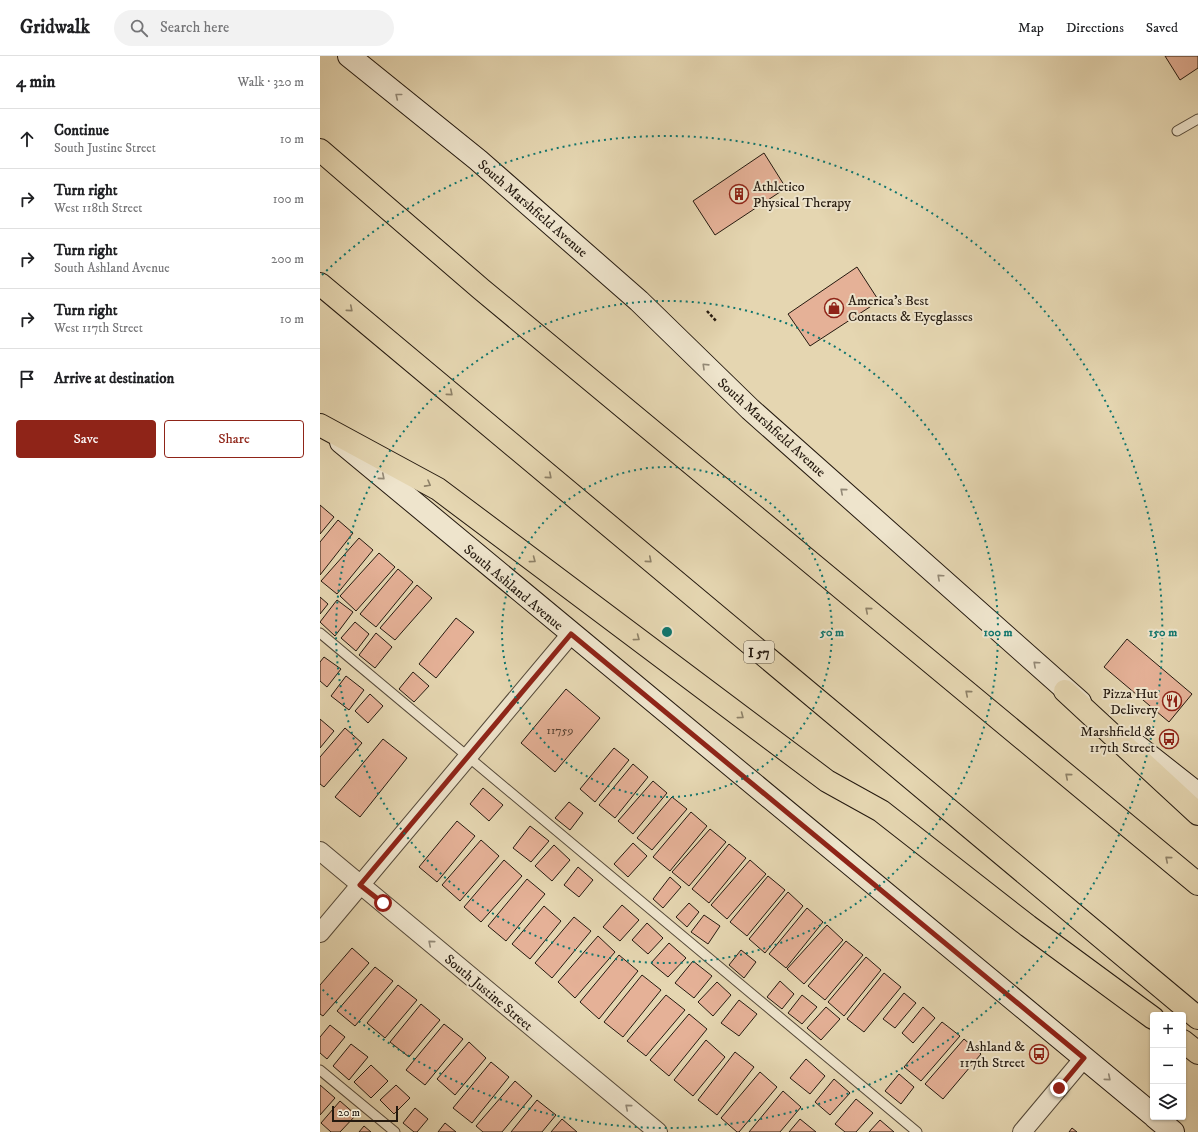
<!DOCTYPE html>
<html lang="en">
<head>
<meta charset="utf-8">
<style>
  body { margin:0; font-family:"IM FELL DW Pica",serif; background:#f2f2f2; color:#202124 }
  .controls { position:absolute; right:12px; bottom:12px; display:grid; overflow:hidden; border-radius:4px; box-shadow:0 1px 3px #0004 }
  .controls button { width:36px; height:36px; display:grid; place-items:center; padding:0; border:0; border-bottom:1px solid #e0e0e0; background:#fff; color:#202124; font:20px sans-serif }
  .scale { position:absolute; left:12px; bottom:10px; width:66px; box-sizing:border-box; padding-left:4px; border:2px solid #24190f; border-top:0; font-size:11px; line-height:14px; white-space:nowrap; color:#24190f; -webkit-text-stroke:3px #eee4cc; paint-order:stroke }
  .stop { position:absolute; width:12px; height:12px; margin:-9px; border:3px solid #8f2418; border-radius:50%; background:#fff }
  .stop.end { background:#8f2418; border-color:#fff; box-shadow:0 1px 4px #0008 }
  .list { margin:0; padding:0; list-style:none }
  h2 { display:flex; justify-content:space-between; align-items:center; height:52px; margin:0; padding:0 16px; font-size:17px }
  h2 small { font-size:13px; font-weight:400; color:#757577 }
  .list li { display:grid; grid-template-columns:26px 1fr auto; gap:12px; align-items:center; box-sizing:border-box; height:60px; padding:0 16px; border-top:1px solid #e0e0e0 }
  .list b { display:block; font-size:15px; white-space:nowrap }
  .list p { margin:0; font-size:13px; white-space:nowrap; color:#757577 }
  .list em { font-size:13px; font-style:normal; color:#757577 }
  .actions { display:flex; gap:8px; padding:12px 16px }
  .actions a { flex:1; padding:9px 0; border:1px solid #8f2418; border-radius:4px; text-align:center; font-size:14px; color:#8f2418 }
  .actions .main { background:#8f2418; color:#fff }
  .icon { flex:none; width:22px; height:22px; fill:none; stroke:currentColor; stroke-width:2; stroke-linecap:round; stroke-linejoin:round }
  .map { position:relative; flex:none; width:878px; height:1076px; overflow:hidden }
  header { display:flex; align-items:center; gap:24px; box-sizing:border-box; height:56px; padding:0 20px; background:#fff; border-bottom:1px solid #e0e0e0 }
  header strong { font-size:19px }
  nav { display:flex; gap:22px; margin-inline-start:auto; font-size:14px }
  .search { width:280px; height:36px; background:#f2f2f2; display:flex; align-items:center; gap:10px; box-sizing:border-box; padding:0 14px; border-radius:22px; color:#757577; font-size:15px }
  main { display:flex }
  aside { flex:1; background:#fff }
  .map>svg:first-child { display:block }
  .building { fill:#e5b197; stroke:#24190f }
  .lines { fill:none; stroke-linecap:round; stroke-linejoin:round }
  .lane-casing { stroke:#544838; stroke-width:11 }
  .street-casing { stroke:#544838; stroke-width:20 }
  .secondary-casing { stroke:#24190f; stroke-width:24 }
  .highway-casing { stroke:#24190f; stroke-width:24 }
  .path { stroke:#24190f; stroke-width:2.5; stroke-dasharray:3 2; stroke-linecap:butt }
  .lane { stroke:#eee4cc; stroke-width:9 }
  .street { stroke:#eee4cc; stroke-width:18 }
  .secondary { stroke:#eee4cc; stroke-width:22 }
  .highway { stroke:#e5d6b1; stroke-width:22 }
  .oneway { stroke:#938977 }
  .oneway2 { stroke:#8e8168 }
  .route { stroke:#8f2418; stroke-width:5 }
  .ring { fill:none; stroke:#0f766e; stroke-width:2; stroke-dasharray:2 4 }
  .labels { text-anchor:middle; stroke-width:4; stroke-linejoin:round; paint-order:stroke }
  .number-label { font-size:12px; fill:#543f31 }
  .shield { fill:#eee4cc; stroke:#615648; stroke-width:1 }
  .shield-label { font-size:13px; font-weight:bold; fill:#24190f }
  .poi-label { font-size:14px; fill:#24190f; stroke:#eee4cc; text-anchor:end }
  .street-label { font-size:14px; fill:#24190f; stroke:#eee4cc }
  .centre { fill:#0f766e; stroke:#eee4cc; stroke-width:2 }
  .ring-label { font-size:12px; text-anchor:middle; font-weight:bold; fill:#0f766e; stroke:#eee4cc; stroke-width:4; stroke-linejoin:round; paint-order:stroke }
</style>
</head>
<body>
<header>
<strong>Gridwalk</strong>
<div class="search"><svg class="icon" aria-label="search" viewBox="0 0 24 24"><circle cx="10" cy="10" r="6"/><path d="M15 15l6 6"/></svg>Search here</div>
<nav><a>Map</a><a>Directions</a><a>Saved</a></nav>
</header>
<main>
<aside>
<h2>4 min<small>Walk · 320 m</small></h2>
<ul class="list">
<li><svg class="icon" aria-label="ahead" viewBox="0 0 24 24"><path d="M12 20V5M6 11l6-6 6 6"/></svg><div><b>Continue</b><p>South Justine Street</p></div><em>10 m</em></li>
<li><svg class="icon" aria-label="right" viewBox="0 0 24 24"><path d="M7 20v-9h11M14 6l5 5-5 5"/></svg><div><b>Turn right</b><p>West 118th Street</p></div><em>100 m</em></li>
<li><svg class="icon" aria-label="right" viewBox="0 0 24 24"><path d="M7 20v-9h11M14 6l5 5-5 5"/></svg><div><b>Turn right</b><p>South Ashland Avenue</p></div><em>200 m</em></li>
<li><svg class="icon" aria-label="right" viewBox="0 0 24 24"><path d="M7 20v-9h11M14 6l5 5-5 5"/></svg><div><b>Turn right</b><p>West 117th Street</p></div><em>10 m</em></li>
<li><svg class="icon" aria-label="arrive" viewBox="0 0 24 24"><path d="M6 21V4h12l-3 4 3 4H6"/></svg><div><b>Arrive at destination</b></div></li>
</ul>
<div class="actions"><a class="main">Save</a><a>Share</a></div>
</aside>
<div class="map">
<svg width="878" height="1076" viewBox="0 0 878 1076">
  <rect width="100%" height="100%" fill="#e5d6b1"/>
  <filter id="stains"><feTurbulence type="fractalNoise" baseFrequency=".005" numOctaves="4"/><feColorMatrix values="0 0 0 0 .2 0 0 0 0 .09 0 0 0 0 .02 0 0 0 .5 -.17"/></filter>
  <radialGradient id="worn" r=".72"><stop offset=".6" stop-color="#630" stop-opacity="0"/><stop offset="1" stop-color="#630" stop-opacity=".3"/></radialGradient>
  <!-- building -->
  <path class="building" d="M845,0H878V12L860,24Z
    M444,97L466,132L395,179L373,145Z
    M537,211L559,245L490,290L468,258Z
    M0,449L14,461L0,478Z
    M18,464L33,477L0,519V486Z
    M39,482L53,494L17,538L1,525Z
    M59,497L75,511L36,555L20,540Z
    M78,513L93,526L56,571L40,558Z
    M97,529L112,542L75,584L60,572Z
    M0,541L8,548L0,558Z
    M17,544L33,556L15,580L0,566Z
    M136,562L154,576L116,622L99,608Z
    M35,566L49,578L36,595L21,582Z
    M56,577L72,591L55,612L39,599Z
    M807,583L872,638L849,666L784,611Z
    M4,601L21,613L7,631L0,625V606Z
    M93,616L109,630L94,646L79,633Z
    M26,620L44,634L29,654L11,640Z
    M246,633L280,662L235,716L201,687Z
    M50,638L63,650L48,667L35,655Z
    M0,663L14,675L0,692Z
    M25,672L42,687L4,731L0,728V701Z
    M63,683L87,702L40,761L15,741Z
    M294,692L309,704L275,746L260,733Z
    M313,708L328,721L295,762L279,749Z
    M333,725L347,737L313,778L298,765Z
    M163,732L183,749L169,765L150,748Z
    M352,741L367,753L332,794L317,782Z
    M249,746L263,757L250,774L235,762Z
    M371,756L387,770L350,815L333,801Z
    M137,765L155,780L117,826L99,811Z
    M210,770L229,785L211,806L193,792Z
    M390,773L406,786L369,830L352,816Z
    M161,784L179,800L140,845L122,829Z
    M313,787L327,800L308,821L294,808Z
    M409,788L426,802L389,847L372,833Z
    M234,789L250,804L232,825L215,810Z
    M184,804L202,820L161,866L144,851Z
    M430,804L446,818L407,863L391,849Z
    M258,811L273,824L259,841L244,829Z
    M448,820L465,834L427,880L410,866Z
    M350,821L361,831L343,852L333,843Z
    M207,823L225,838L186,885L168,870Z
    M468,836L483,850L445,897L429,883Z
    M369,847L379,856L367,871L356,861Z
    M302,849L319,864L300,885L283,871Z
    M224,850L241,865L210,903L192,888Z
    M487,852L503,866L466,912L449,898Z
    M384,859L400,870L388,888L371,876Z
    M254,861L271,875L232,922L215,907Z
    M327,867L343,882L328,898L312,884Z
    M507,869L523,884L484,928L467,913Z
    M278,880L295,896L255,942L238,926Z
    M526,885L543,899L505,944L488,930Z
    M349,887L366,902L348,921L331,907Z
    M32,892L49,907L3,960L0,958V929Z
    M421,894L436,906L424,922L409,909Z
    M299,899L318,915L279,963L260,946Z
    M546,901L561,914L524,960L508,946Z
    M373,905L392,920L374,942L355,927Z
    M55,911L73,925L35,970L17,955Z
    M564,917L581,931L544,976L527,963Z
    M322,919L341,934L303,981L284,966Z
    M460,925L474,938L462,953L447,941Z
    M397,926L411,939L393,960L378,946Z
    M78,929L97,944L65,982L47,967Z
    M584,937L596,947L575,972L563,963Z
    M346,939L365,954L326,1000L307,985Z
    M482,939L497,951L482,968L468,957Z
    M419,944L437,958L419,980L401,967Z
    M101,948L120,964L89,1001L70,986Z
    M506,951L520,963L501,984L487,972Z
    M603,951L615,962L593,987L582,977Z
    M369,958L387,973L349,1020L330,1004Z
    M622,966L640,980L601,1025L584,1011Z
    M124,968L143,983L105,1029L86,1014Z
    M10,969L25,981L7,1003L0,997V981Z
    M644,983L661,998L623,1043L605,1028Z
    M386,984L405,1001L373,1040L354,1024Z
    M149,986L166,1002L135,1039L117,1023Z
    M31,988L48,1001L29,1024L13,1010Z
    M415,996L434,1011L397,1059L378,1044Z
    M486,1003L505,1020L490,1038L470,1022Z
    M171,1006L189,1021L152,1067L133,1052Z
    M51,1009L68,1025L51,1042L34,1026Z
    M440,1016L457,1031L419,1076H417L401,1062Z
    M579,1018L594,1031L581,1048L565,1035Z
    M514,1023L530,1037L510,1059L495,1046Z
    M195,1025L212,1040L182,1076H163L156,1070Z
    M0,1029L15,1042L0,1059Z
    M76,1029L90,1042L74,1058L60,1044Z
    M463,1035L481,1051L460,1076H429Z
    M536,1043L553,1057L536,1076H525L515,1068Z
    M217,1044L236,1059L222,1076H191Z
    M20,1045L36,1059L20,1076H11L1,1067Z
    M95,1052L108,1063L97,1076H94L83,1067Z
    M242,1063L257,1076H231Z
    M480,1063L496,1076H469Z
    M560,1064L574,1076H549Z
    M125,1067L136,1076H118Z
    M44,1070L51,1076H39Z
    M752,1072L757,1076H749Z"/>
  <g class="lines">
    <!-- lane casing -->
    <g class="lane-casing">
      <path id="lane" d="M857,75L878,63
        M0,577L597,1076
        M0,1014L75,1076"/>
    </g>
    <!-- street casing -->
    <g class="street-casing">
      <path id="street" d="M0,795L338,1076
        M0,877L251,578
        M702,1076L764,1002"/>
    </g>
    <!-- secondary casing -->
    <g class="secondary-casing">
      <path id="secondary" d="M29,0L158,104L319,245L430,353L760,646
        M21,386L833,1059
        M817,690L878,738
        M835,1061L853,1076"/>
    </g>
    <!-- highway casing -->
    <g class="highway-casing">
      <path id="highway" d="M0,94L161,233L878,828
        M0,228L878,962
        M0,369L118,433L507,725L561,755L708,870L833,962
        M745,635L878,758
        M863,985L878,997"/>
    </g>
    <!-- path -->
    <path class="path" d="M387,255L397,266"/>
    <!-- lane -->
    <use href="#lane" class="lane"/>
    <!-- street -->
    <use href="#street" class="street"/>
    <!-- secondary -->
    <use href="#secondary" class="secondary"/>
    <!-- highway -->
    <use href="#highway" class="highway"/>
  </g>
  <!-- one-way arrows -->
  <defs><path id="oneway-chevron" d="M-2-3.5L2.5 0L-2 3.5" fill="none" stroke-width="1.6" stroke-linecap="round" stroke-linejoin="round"/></defs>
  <g class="oneway">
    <use href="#oneway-chevron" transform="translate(78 40) rotate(-141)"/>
    <use href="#oneway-chevron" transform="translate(385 310) rotate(-136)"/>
    <use href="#oneway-chevron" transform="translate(62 421) rotate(40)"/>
    <use href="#oneway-chevron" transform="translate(523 435) rotate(-139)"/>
    <use href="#oneway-chevron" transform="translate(620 521) rotate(-138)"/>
    <use href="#oneway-chevron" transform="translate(716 608) rotate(-138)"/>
    <use href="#oneway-chevron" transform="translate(111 887) rotate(-140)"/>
    <use href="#oneway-chevron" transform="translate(788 1022) rotate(40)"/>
    <use href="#oneway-chevron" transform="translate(308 1051) rotate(-140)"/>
  </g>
  <g class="oneway2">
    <use href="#oneway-chevron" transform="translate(30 253) rotate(40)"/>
    <use href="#oneway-chevron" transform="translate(130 337) rotate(40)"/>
    <use href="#oneway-chevron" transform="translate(229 420) rotate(40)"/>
    <use href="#oneway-chevron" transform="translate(108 428) rotate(29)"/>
    <use href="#oneway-chevron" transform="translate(213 504) rotate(37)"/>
    <use href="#oneway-chevron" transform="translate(329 504) rotate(40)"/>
    <use href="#oneway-chevron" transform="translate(548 554) rotate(-140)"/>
    <use href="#oneway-chevron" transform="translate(317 582) rotate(37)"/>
    <use href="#oneway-chevron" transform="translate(648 637) rotate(-140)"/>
    <use href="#oneway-chevron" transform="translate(421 660) rotate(37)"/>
    <use href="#oneway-chevron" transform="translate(748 720) rotate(-140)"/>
    <use href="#oneway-chevron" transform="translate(848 803) rotate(-140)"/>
  </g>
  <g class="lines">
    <!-- route -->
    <path class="route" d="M63,847L40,829L251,578L764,1002L739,1032"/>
  </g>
  <!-- distance rings -->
  <g class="ring">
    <circle cx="347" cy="576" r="165"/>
    <circle cx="347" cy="576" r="331"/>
    <path d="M2 219A496 496 0 1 1 2 933"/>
  </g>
  <!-- icons -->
  <defs>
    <g id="building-ring" transform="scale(1)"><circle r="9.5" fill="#eee4cc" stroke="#8f2418" stroke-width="1.5"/><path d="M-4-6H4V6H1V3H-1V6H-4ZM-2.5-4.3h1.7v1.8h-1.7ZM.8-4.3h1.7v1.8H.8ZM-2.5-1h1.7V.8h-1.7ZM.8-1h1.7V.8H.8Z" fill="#8f2418"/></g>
    <g id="shop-ring" transform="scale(1)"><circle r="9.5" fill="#eee4cc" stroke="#8f2418" stroke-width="1.5"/><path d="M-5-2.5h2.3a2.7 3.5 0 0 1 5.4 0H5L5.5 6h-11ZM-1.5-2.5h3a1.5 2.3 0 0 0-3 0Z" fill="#8f2418"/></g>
    <g id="restaurant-ring" transform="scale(1)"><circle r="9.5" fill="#eee4cc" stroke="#8f2418" stroke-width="1.5"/><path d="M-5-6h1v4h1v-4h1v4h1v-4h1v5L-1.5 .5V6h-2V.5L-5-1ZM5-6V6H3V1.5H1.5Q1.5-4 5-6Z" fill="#8f2418"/></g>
    <g id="bus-ring" transform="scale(1)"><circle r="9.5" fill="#eee4cc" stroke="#8f2418" stroke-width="1.5"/><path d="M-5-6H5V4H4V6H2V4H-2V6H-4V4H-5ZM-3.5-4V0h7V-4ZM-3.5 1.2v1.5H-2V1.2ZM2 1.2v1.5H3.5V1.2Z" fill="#8f2418"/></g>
  </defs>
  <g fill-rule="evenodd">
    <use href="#building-ring" x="419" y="138"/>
    <use href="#shop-ring" x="514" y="252"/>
    <use href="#restaurant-ring" x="852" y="645"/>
    <use href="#bus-ring" x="849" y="683"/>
    <use href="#bus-ring" x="719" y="998"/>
  </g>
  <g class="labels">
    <!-- number labels -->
    <g class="number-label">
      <text x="240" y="678">11759</text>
    </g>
    <!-- shield labels -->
    <rect class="shield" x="424" y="585" width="30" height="22" rx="3"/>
    <g class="shield-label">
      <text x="439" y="601">I 57</text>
    </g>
    <!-- poi labels -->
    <g class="poi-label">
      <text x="433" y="135" text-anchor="start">Athletico<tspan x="433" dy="16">Physical Therapy</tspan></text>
      <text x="528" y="249" text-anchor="start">America's Best<tspan x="528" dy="16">Contacts &amp; Eyeglasses</tspan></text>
      <text x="838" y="642">Pizza Hut<tspan x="838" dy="16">Delivery</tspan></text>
      <text x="835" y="680">Marshfield &amp;<tspan x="835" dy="16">117th Street</tspan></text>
      <text x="705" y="995">Ashland &amp;<tspan x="705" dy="16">117th Street</tspan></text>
    </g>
    <!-- street labels -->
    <g class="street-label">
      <text transform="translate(213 152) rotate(41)" y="5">South Marshfield Avenue</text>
      <text transform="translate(452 371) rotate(42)" y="5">South Marshfield Avenue</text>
      <text transform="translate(194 531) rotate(40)" y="5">South Ashland Avenue</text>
      <text transform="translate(169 936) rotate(40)" y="5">South Justine Street</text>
    </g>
  </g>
  <circle cx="347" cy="576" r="6" class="centre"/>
  <g class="ring-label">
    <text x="512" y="580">50 m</text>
    <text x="678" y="580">100 m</text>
    <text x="843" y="580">150 m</text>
  </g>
  <rect width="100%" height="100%" filter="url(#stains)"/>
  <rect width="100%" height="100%" fill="url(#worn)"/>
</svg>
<div class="controls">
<button>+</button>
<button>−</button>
<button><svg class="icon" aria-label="layers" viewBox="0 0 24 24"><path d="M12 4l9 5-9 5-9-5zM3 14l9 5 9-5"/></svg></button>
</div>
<div class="scale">20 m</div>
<div class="stop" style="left:63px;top:847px"></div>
<div class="stop end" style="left:739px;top:1032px"></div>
</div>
</main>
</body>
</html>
